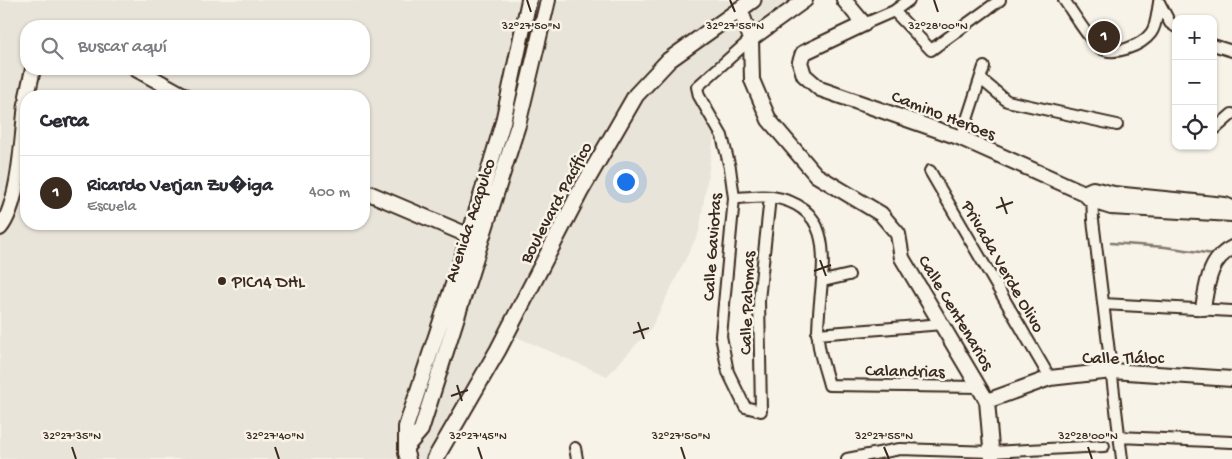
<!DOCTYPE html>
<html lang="es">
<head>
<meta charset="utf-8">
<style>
  body { margin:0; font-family:"Gochi Hand",sans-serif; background:#f2f2f3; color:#2b2b33 }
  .controls { position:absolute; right:15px; top:15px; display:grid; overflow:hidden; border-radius:10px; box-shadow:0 1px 4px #0004 }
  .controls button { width:45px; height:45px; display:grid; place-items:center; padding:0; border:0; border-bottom:1px solid #e1e1e2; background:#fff; color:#2b2b33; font:25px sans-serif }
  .you { position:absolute; left:625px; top:181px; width:18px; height:18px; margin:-12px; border:4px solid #fff; border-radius:50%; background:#1a73e8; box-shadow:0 0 0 8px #1a73e833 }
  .badge { display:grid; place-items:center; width:32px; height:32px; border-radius:50%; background:#3b2a1e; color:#fff; font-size:16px; font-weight:700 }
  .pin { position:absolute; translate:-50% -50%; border:2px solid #fff; box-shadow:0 1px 5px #0006 }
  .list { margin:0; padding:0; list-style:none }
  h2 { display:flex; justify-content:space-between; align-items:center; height:65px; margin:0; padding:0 20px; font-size:21px }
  h2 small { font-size:16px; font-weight:400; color:#7c7c81 }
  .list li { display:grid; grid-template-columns:32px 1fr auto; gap:15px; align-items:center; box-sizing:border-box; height:75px; padding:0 20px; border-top:1px solid #e1e1e2 }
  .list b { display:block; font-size:19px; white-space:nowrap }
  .list p { margin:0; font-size:16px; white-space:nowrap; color:#7c7c81 }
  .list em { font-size:16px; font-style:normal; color:#7c7c81 }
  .icon { flex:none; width:28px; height:28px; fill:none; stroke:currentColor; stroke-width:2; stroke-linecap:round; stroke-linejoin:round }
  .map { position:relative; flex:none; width:1232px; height:459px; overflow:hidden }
  .search { position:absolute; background:#fff; box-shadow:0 1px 4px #0004; left:20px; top:20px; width:350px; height:55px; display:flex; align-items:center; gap:12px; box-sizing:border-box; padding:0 18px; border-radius:20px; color:#7c7c81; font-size:19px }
  .panel { position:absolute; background:#fff; box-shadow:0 1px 4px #0004; left:20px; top:90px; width:350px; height:140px; border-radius:20px }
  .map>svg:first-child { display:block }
  .built { fill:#e9e4d9; fill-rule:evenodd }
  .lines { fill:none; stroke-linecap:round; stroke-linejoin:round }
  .stream { stroke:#84786c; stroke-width:2.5 }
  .street-casing { stroke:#3b2a1e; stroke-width:14 }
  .secondary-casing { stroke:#3b2a1e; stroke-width:18 }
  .primary-casing { stroke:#3b2a1e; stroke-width:19 }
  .street { stroke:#f7f3e8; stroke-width:10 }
  .secondary { stroke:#f7f3e8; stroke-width:14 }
  .primary { stroke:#f7f3e8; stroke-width:15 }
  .ticks { fill:none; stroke:#3b2a1e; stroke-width:2 }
  .poi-dot { fill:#3b2a1e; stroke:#f7f3e8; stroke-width:2 }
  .labels { text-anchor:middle; stroke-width:5; stroke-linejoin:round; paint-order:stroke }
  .street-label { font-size:18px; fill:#3b2a1e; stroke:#f7f3e8 }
  .poi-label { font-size:18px; fill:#3b2a1e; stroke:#f7f3e8; text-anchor:start }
  .ticks-label { font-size:12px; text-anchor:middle; fill:#3b2a1e; stroke:#f7f3e8; stroke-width:5; stroke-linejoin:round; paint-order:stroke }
</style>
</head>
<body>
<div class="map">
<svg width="1232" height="459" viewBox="0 0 1232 459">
  <rect width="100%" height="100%" fill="#f7f3e8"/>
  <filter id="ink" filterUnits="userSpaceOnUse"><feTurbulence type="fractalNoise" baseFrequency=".02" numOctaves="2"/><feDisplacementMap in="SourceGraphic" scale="10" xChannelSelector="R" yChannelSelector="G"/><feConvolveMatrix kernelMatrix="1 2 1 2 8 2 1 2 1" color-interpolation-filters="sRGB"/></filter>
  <g filter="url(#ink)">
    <!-- built -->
    <path class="built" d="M0,0H805L702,83L698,102L715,130L699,232L650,330L607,376L512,335L500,351L446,459H0ZM26,26H364V69H26ZM26,96H364V224H26Z"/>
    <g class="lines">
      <!-- stream -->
      <path class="stream" d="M1111,243L1165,247L1213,254L1218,250
        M1226,244L1231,240"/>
      <!-- street casing -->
      <g class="street-casing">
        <path id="street" d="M1064,0C1072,11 1089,40 1099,47C1113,58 1142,45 1151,33C1157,25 1157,12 1159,3
          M1159,2L1170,23L1176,27
          M894,11L931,50L1000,0
          M864,24L894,11L909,0
          M751,39L697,87L699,96L722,136L730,168L734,198L721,336L728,372L745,407L761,411L759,300L770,197
          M1213,45L1232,51
          M982,80L1007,101L1117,125
          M1215,129L1232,114
          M961,138L984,67
          M930,171L1050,378
          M1092,194L1093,220L1122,459
          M734,198C746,198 760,195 772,197C845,208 818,280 818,333C817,349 825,369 829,385L980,387
          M823,281L849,275
          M1103,304L1232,311
          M817,334L943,324
          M1119,437L1232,442
          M575,448L577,459
          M847,459L900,449L992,452L1104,446"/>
      </g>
      <!-- secondary casing -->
      <g class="secondary-casing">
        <path id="secondary" d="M844,0L864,24L803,53L800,62L804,75L820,89L961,138L1084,193L1092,201L1111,207L1232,214
          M740,9L751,39L752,80L769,120L816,175L881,214L898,234L902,258L987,401L992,459
          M751,39L805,0
          M136,69L185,96
          M27,96L33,69
          M364,191L477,239
          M1084,193L1093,189L1114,194L1225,205L1232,208
          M0,228C20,203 22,137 26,104
          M1203,308C1207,285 1209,259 1232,248
          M987,401L1050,378L1112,371L1232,379
          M408,445L421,430L518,125L548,0
          M408,459L406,453V427L469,236L503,122L529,0"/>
      </g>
      <!-- primary casing -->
      <g class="primary-casing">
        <path id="primary" d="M435,459L498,350L580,192L636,95L669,60L753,0"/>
      </g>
      <!-- street -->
      <use href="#street" class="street"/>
      <!-- secondary -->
      <use href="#secondary" class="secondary"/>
      <!-- primary -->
      <use href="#primary" class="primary"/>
    </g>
  </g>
  <!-- ticks -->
  <path class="ticks" d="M527,0L531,12M730,0L735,12M934,0L938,12M1001,197L1007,214M996,208L1013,202M820,260L826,276M814,271L831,265M638,322L644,339M633,333L649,328M457,385L462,401M451,396L468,390M72,447L76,459M275,447L279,459M478,447L482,459M681,447L685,459M884,447L889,459M1088,447L1092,459"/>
  <!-- markers -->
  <circle class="poi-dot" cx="222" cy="281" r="5"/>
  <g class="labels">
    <!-- street labels -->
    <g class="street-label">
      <text transform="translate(944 114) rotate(21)" y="6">Camino Heroes</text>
      <text transform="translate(555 202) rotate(-62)" y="6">Boulevard Pacífico</text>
      <text transform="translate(469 220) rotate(-72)" y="6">Avenida Acapulco</text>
      <text transform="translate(711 247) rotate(-86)" y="6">Calle Gaviotas</text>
      <text transform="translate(1004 266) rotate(60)" y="6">Privada Verde Olivo</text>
      <text transform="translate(746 303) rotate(-88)" y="6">Calle Palomas</text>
      <text transform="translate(957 312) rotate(59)" y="6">Calle Centenarios</text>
      <text x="1123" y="363">Calle Tláloc</text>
      <text transform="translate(905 370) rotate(1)" y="6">Calandrias</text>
    </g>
    <!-- poi labels -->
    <g class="poi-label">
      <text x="232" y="287">PIC14 DHL</text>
    </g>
  </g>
  <g class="ticks-label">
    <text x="735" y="29">32°27'55"N</text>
    <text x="938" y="29">32°28'00"N</text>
    <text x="531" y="29">32°27'50"N</text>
    <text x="72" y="439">32°27'35"N</text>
    <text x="275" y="439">32°27'40"N</text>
    <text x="478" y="439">32°27'45"N</text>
    <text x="681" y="439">32°27'50"N</text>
    <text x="884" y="439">32°27'55"N</text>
    <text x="1088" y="439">32°28'00"N</text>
  </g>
</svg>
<div class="controls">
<button>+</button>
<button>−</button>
<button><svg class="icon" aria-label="locate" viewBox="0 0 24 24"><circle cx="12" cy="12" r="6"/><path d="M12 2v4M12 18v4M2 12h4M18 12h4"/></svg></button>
</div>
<div class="you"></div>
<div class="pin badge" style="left:1104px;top:37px">1</div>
<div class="search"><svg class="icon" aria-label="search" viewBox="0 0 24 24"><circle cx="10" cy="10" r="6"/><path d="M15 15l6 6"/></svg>Buscar aquí</div>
<section class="panel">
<h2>Cerca<small></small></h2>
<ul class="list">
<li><span class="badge">1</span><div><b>Ricardo Verjan Zu�iga</b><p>Escuela</p></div><em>400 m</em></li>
</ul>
</section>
</div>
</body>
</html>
